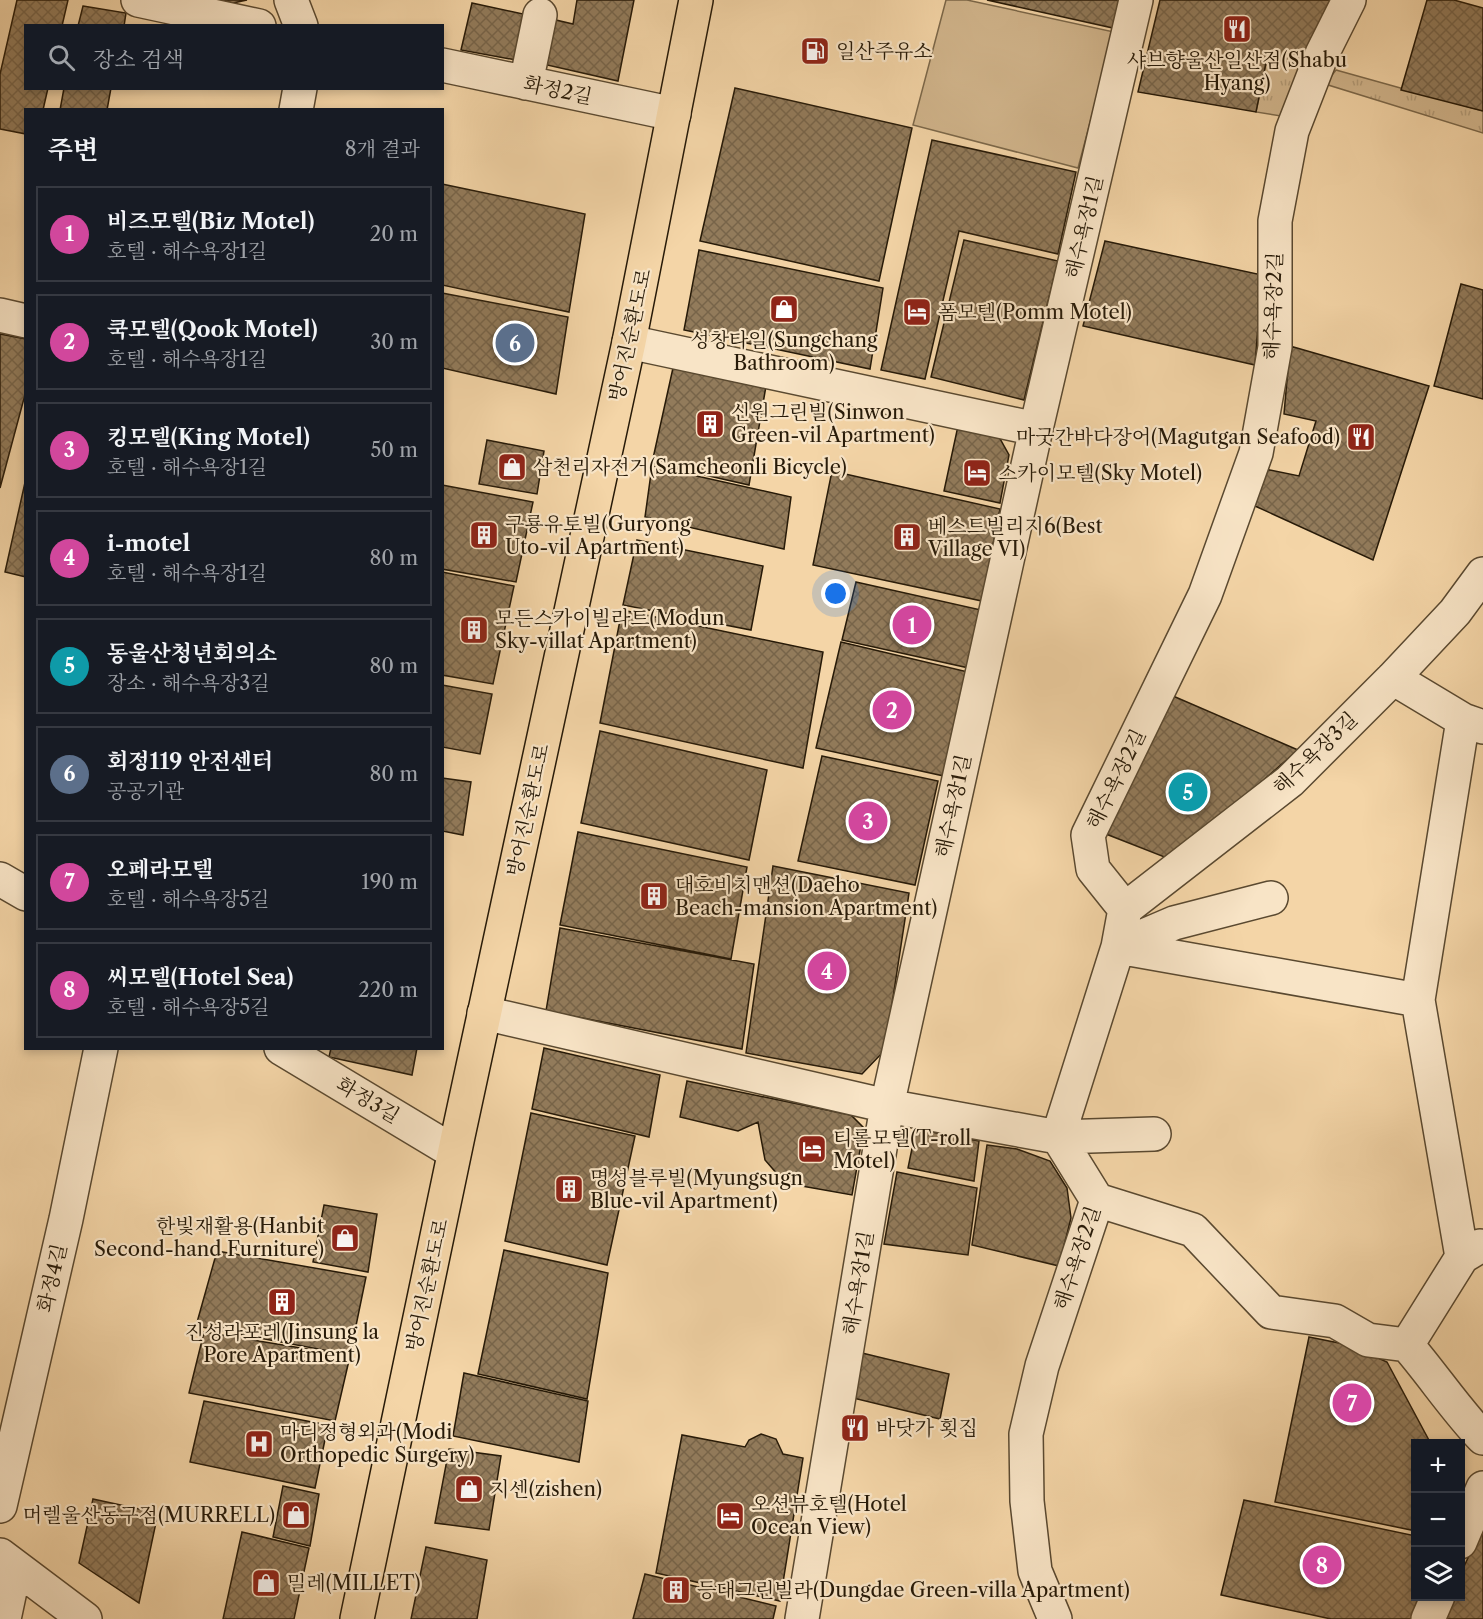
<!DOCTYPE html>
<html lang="ko">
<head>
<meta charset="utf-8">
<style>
  body { margin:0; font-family:"Libre Caslon Text","Noto Serif KR",serif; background:#20242c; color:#f1f3f6 }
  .controls { position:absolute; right:18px; bottom:18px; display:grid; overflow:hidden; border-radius:0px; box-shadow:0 3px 9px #0003 }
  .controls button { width:54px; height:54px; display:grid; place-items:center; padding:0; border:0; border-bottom:2px solid #363941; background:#171b24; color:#f1f3f6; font:30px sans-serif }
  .you { position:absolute; left:836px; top:594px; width:21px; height:21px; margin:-15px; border:4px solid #fff; border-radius:50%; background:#1a73e8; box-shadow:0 0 0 9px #1a73e833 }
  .badge { display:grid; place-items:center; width:39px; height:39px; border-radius:50%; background:#d93025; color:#fff; font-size:20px; font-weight:700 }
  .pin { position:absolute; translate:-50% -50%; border:3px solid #fff; box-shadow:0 2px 6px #0006 }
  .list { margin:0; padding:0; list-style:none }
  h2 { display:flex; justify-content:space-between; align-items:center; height:78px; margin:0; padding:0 24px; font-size:26px }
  h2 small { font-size:20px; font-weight:400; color:#9ea1a6 }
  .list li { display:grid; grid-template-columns:39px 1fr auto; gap:18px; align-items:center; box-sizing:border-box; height:96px; margin:0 12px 12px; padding:0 12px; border:2px solid #363941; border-radius:0px }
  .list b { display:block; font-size:22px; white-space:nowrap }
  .list p { margin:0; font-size:20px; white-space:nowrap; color:#9ea1a6 }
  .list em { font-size:20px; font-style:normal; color:#9ea1a6 }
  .icon { flex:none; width:33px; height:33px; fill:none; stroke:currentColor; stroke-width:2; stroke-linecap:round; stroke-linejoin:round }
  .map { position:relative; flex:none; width:1483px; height:1619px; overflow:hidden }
  .search { position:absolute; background:#171b24; box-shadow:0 3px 9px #0003; left:24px; top:24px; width:420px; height:66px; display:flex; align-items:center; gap:15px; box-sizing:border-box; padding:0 21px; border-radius:0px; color:#9ea1a6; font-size:22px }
  .panel { position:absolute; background:#171b24; box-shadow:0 3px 9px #0003; left:24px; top:108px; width:420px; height:942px; border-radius:0px }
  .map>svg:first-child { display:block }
  .grass { fill:url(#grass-tufts); stroke:#7c684a; stroke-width:1.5 }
  .park { fill:#d1b58c; stroke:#7c684a; stroke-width:1.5 }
  .building { fill:url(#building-cross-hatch); stroke:#271a08; stroke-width:1.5 }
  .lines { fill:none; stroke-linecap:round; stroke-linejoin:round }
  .minor-casing { stroke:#5a4930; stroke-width:36 }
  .major-casing { stroke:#271a08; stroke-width:36 }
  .minor { stroke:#f8e4c6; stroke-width:33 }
  .major { stroke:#f4d5a7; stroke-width:33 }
  .labels { text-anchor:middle; stroke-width:4.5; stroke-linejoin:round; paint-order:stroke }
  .poi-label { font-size:20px; fill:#271a08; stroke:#f8e4c6; text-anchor:start }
  .street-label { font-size:20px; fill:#271a08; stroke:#f8e4c6 }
</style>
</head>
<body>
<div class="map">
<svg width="1483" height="1619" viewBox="0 0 1483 1619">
  <defs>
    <pattern id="grass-tufts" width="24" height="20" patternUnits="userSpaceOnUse" patternTransform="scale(1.5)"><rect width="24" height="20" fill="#d1b58c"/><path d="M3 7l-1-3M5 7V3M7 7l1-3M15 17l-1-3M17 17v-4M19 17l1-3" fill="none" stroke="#b39b77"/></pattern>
    <pattern id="building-cross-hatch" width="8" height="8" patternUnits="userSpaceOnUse" patternTransform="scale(1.5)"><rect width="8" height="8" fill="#927b5b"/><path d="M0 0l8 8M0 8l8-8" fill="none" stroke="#776449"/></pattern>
  </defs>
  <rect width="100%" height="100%" fill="#f4d5a7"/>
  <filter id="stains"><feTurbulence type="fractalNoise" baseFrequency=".00333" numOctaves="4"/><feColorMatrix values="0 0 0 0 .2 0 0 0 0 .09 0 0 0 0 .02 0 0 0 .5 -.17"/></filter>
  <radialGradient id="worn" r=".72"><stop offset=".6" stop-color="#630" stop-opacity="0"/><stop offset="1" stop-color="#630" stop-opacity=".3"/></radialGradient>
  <!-- grass -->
  <path class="grass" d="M1267,58L1303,65L1281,116L1256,112Z
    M1336,70L1483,111V133L1325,84Z"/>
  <!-- park -->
  <path class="park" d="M946,0H967L1114,32L1078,168L913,125Z"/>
  <!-- building -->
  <path class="building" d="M17,0H68L62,26H26V88H48L43,110H26V134L0,129V74Z
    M217,0H247L233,3Z
    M577,0H634L618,81L534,62L543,17L573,24Z
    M987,0H1119L1113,28Z
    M1160,0H1335L1303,65L1267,58L1256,112L1138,92Z
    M1427,0H1454L1483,8V111L1401,90Z
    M472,3L537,17L527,62L461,50Z
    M83,6L126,13L124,26H78Z
    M64,88H111L107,110H60Z
    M735,88L912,128L879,281L700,241Z
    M932,140L1076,172L1058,254L959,231L925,379L881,370Z
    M442,184L585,214L569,312L442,285Z
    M964,240L1058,261L1024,400L931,377Z
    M1105,241L1262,275L1255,365L1083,326Z
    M699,250L883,288L870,369L684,330Z
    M1461,284L1483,290V399L1434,386Z
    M442,293L568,317L556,394L442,368Z
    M0,334L26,339V391L0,488Z
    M1290,346L1429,386L1373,560L1255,506L1265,469L1299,476L1316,421L1284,414Z
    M673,368L766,386L749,485L652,463Z
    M958,426L999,437L1009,455L1000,503L944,491Z
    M487,440L544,451L537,494L479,484Z
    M652,466L791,497L784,549L645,517Z
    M832,471L1000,509L982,601L813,565Z
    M26,478V577L5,572Z
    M442,485L533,502L516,582L442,569Z
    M637,540L763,566L751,630L623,605Z
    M442,572L514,586L493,684L442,675Z
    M856,582L981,610L969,668L842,640Z
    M622,610L823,652L803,768L600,723Z
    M841,642L968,672L944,776L816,748Z
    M442,685L492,694L480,754L442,747Z
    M1173,696L1298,750L1172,860L1106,834Z
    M600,731L767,770L749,860L581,823Z
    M822,756L938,781L915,885L798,861Z
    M442,778L471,782L463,835L442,831Z
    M578,832L747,867L731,959L560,925Z
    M773,866L909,893L885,1050L862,1074L746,1053Z
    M560,928L754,964L742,1049L546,1011Z
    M331,1048H417L412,1075L329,1057Z
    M544,1048L660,1075L649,1137L532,1109Z
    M687,1081L851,1115L864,1128L852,1195L785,1183L765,1160L758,1122L738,1131L680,1117Z
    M531,1113L635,1136L607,1265L505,1241Z
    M916,1129L979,1141L974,1181L908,1168Z
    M987,1145L1017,1149L1050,1161L1067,1188L1071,1218L1059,1266L972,1245Z
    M897,1172L977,1188L968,1255L884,1244Z
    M324,1205L377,1214L368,1272L313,1262Z
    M504,1250L608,1273L587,1399L478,1374Z
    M217,1251L366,1277L350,1355L196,1326Z
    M204,1332L350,1356L335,1421L189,1393Z
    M1309,1337L1349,1345L1387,1362L1431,1444H1416V1531L1275,1502Z
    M862,1353L949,1374L940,1419L853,1398Z
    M464,1373L588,1401L579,1462L453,1436Z
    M204,1401L328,1425L315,1488L190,1462Z
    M761,1434L776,1439L783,1454L803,1458L780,1601L656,1573L682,1435L745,1447L749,1440Z
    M449,1449L501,1456L489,1530L435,1523Z
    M283,1486L319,1494L310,1546L273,1537Z
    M93,1499L158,1513L139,1603L79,1563Z
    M1244,1500L1416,1536V1596H1425L1415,1619H1331L1221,1595Z
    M1483,1526V1619H1441L1451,1596H1460V1575Z
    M242,1532L309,1548L294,1619H223Z
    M426,1547L487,1560L477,1619H411Z
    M645,1574L776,1606L773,1619H633Z"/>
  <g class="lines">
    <!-- minor casing -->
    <g class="minor-casing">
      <path id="minor" d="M138,0L259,26
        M291,0L301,26
        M442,65L674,114
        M526,83L540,15
        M296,110L300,88
        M0,315L26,321
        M629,342L1036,429
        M1393,678L1463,720L1483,727
        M0,879L26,894
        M1125,909L1290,781L1393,678L1455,612L1483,574
        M1118,947L1418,1000
        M1118,947L1174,923L1271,898
        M484,1013L887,1106L1058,1137L1154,1134
        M281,1048L454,1152
        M1097,1200L1058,1137L1118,947L1125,909L1093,869L1088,835L1205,595L1256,453L1275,347V221L1292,131L1322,54L1349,0
        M1097,1200L1193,1230L1271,1312L1335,1321L1368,1340L1407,1345
        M1462,1257L1418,1000L1463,720
        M1407,1345L1462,1257L1480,1246
        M1407,1345C1433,1375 1455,1409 1483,1438
        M0,1506L66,1219L101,1048
        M1460,1542L1483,1488
        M0,1555L85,1619
        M4,1619L15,1567
        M802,1619L887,1106L1036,429L1136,0
        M1055,1619L1035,1571L1027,1501L1026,1434L1042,1366L1097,1200
        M1428,1619L1438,1596"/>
    </g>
    <!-- major casing -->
    <g class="major-casing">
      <path id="major" d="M357,1619L458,1136L629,342L696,0"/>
    </g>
    <!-- minor -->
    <use href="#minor" class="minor"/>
    <!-- major -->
    <use href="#major" class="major"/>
  </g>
  <!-- icons -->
  <defs>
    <g id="restaurant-square" transform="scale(1.5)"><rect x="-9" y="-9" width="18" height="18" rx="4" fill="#8f2418" stroke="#f8e4c6"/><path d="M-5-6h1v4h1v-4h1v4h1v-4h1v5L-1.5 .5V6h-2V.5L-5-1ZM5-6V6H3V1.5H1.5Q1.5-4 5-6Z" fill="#fff"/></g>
    <g id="fuel-square" transform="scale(1.5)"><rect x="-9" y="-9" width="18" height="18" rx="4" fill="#8f2418" stroke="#f8e4c6"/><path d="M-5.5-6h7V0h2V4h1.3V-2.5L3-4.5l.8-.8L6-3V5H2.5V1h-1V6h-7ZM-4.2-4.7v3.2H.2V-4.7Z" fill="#fff"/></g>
    <g id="shop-square" transform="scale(1.5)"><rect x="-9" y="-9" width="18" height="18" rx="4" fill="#8f2418" stroke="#f8e4c6"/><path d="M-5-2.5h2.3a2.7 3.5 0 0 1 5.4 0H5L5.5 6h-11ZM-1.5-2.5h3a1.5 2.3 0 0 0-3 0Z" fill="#fff"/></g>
    <g id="hotel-square" transform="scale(1.5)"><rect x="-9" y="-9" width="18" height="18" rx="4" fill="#8f2418" stroke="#f8e4c6"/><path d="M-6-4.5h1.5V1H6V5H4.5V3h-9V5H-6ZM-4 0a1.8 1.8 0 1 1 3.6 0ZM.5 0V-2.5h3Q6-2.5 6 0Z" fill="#fff"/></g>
    <g id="building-square" transform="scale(1.5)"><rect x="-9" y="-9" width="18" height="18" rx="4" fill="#8f2418" stroke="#f8e4c6"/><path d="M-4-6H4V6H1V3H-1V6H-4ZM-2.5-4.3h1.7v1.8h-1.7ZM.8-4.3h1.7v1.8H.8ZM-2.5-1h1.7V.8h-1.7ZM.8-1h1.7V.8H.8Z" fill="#fff"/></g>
    <g id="hospital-square" transform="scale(1.5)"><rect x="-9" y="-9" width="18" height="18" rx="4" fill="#8f2418" stroke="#f8e4c6"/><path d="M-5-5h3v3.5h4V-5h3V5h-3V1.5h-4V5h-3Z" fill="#fff"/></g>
  </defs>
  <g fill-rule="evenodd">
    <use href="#restaurant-square" x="1237" y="29"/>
    <use href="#fuel-square" x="815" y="51"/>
    <use href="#shop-square" x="784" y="309"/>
    <use href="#hotel-square" x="917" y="312"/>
    <use href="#building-square" x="710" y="424"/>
    <use href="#restaurant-square" x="1361" y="437"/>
    <use href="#shop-square" x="512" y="467"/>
    <use href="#hotel-square" x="977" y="473"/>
    <use href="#building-square" x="484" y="535"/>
    <use href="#building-square" x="907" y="537"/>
    <use href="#building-square" x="474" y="630"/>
    <use href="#building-square" x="654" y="896"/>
    <use href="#hotel-square" x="812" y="1149"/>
    <use href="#building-square" x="569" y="1189"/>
    <use href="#shop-square" x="345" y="1238"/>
    <use href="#building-square" x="282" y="1302"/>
    <use href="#restaurant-square" x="855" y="1428"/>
    <use href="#hospital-square" x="259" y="1444"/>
    <use href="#shop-square" x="469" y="1489"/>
    <use href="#shop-square" x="296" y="1515"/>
    <use href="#hotel-square" x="730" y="1516"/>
    <use href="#shop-square" x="266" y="1583"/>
    <use href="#building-square" x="676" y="1590"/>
  </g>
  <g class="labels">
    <!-- poi labels -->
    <g class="poi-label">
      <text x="836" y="58">일산주유소</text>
      <text x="1237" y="67" text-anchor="middle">샤브향울산일산점(Shabu<tspan x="1237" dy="23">Hyang)</tspan></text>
      <text x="938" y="319">폼모텔(Pomm Motel)</text>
      <text x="784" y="347" text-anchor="middle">성창타일(Sungchang<tspan x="784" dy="23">Bathroom)</tspan></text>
      <text x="731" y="419">신원그린빌(Sinwon<tspan x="731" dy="23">Green-vil Apartment)</tspan></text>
      <text x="1340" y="444" text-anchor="end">마굿간바다장어(Magutgan Seafood)</text>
      <text x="533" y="474">삼천리자전거(Samcheonli Bicycle)</text>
      <text x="998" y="480">스카이모텔(Sky Motel)</text>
      <text x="505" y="531">구룡유토빌(Guryong<tspan x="505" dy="23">Uto-vil Apartment)</tspan></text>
      <text x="928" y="533">베스트빌리지6(Best<tspan x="928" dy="23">Village VI)</tspan></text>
      <text x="495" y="625">모든스카이빌라트(Modun<tspan x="495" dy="23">Sky-villat Apartment)</tspan></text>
      <text x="675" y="892">대호비치맨션(Daeho<tspan x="675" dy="23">Beach-mansion Apartment)</tspan></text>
      <text x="833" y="1145">티롤모텔(T-roll<tspan x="833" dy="23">Motel)</tspan></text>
      <text x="590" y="1185">명성블루빌(Myungsugn<tspan x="590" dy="23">Blue-vil Apartment)</tspan></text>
      <text x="324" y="1233" text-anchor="end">한빛재활용(Hanbit<tspan x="324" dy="23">Second-hand Furniture)</tspan></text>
      <text x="282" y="1339" text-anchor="middle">진성라포레(Jinsung la<tspan x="282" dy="23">Pore Apartment)</tspan></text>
      <text x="876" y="1435">바닷가 횟집</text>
      <text x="280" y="1439">마디정형외과(Modi<tspan x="280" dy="23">Orthopedic Surgery)</tspan></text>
      <text x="490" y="1496">지센(zishen)</text>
      <text x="751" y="1511">오션뷰호텔(Hotel<tspan x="751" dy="23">Ocean View)</tspan></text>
      <text x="275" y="1522" text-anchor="end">머렐울산동구점(MURRELL)</text>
      <text x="287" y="1590">밀레(MILLET)</text>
      <text x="697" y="1597">등대그린빌라(Dungdae Green-villa Apartment)</text>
    </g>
    <!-- street labels -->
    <g class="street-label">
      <text transform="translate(558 90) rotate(12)" y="7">화정2길</text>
      <text transform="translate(1084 227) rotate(-77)" y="7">해수욕장1길</text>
      <text transform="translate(1273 306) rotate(-88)" y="7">해수욕장2길</text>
      <text transform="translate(630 335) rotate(-78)" y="7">방어진순환도로</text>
      <text transform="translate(1315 753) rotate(-44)" y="7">해수욕장3길</text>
      <text transform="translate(1116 779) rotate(-64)" y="7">해수욕장2길</text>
      <text transform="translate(953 806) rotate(-78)" y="7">해수욕장1길</text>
      <text transform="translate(528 810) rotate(-78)" y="7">방어진순환도로</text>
      <text transform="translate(368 1100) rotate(31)" y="7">화정3길</text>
      <text transform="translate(1077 1258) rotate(-72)" y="7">해수욕장2길</text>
      <text transform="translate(52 1278) rotate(-77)" y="7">화정4길</text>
      <text transform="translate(858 1283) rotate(-81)" y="7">해수욕장1길</text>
      <text transform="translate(427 1285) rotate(-78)" y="7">방어진순환도로</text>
    </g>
  </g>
  <rect width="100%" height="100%" filter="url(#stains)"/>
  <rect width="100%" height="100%" fill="url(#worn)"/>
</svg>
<div class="controls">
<button>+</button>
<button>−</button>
<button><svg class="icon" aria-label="layers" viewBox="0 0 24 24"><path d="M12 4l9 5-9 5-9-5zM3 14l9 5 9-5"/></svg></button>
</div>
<div class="you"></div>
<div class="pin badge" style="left:912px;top:625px;background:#d1479c">1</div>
<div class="pin badge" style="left:892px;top:710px;background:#d1479c">2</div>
<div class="pin badge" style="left:868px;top:821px;background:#d1479c">3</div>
<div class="pin badge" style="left:827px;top:971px;background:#d1479c">4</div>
<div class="pin badge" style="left:1188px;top:792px;background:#0f9aa8">5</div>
<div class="pin badge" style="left:515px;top:343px;background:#5c6f8a">6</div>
<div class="pin badge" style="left:1352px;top:1403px;background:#d1479c">7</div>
<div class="pin badge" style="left:1322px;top:1565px;background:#d1479c">8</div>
<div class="search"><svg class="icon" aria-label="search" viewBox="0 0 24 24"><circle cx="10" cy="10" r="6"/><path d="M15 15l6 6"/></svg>장소 검색</div>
<section class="panel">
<h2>주변<small>8개 결과</small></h2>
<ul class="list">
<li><span class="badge" style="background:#d1479c">1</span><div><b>비즈모텔(Biz Motel)</b><p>호텔 · 해수욕장1길</p></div><em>20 m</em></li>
<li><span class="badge" style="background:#d1479c">2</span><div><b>쿡모텔(Qook Motel)</b><p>호텔 · 해수욕장1길</p></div><em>30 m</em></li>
<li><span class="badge" style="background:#d1479c">3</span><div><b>킹모텔(King Motel)</b><p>호텔 · 해수욕장1길</p></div><em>50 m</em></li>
<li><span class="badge" style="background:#d1479c">4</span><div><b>i-motel</b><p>호텔 · 해수욕장1길</p></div><em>80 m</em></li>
<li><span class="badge" style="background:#0f9aa8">5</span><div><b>동울산청년회의소</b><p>장소 · 해수욕장3길</p></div><em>80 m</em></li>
<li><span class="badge" style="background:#5c6f8a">6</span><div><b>회정119 안전센터</b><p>공공기관</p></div><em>80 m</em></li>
<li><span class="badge" style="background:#d1479c">7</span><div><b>오페라모텔</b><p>호텔 · 해수욕장5길</p></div><em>190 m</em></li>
<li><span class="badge" style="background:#d1479c">8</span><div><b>씨모텔(Hotel Sea)</b><p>호텔 · 해수욕장5길</p></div><em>220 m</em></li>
</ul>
</section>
</div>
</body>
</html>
